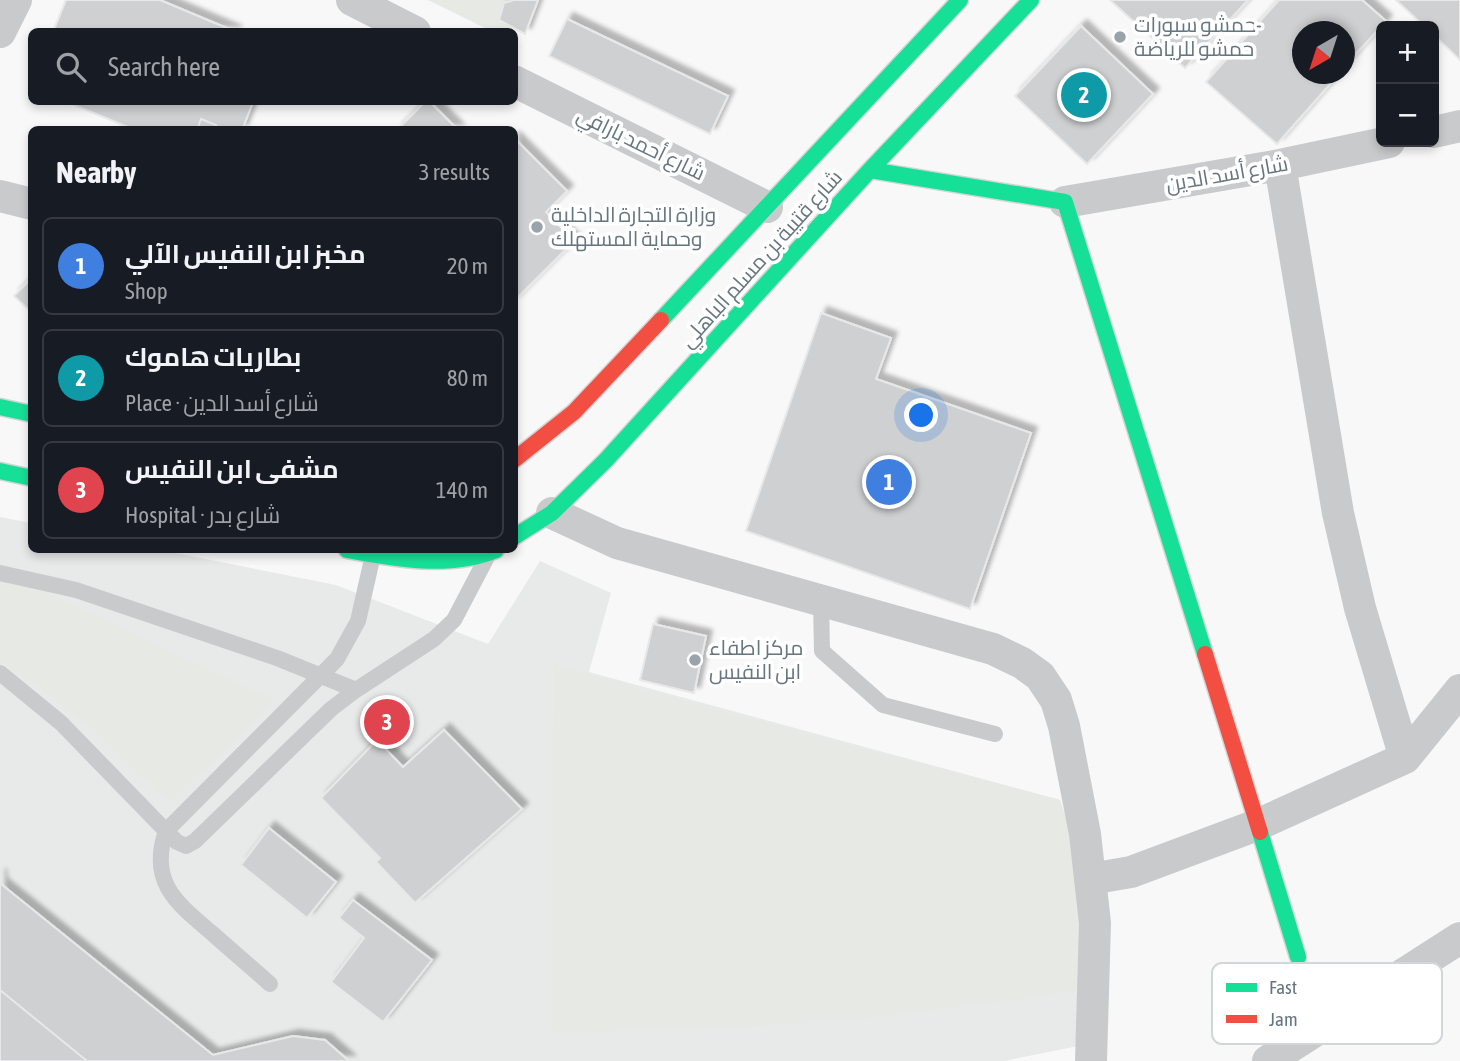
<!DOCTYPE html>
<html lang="en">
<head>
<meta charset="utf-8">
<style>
  body { margin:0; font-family:"Asap Condensed",Cairo,sans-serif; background:#20242c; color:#f1f3f6 }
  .controls { position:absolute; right:21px; top:21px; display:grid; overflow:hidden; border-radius:10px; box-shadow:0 4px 10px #0003 }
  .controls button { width:63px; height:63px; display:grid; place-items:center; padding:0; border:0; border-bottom:2px solid #363941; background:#171b24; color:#f1f3f6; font:35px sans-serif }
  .compass { position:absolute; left:1292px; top:21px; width:63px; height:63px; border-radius:50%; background:#171b24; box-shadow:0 4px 10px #0003; rotate:219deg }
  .you { position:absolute; left:922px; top:416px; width:24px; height:24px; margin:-18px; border:5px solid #fff; border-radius:50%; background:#1a73e8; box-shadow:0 0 0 10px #1a73e833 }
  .badge { display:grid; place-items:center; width:46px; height:46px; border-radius:50%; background:#0f766e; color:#fff; font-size:23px; font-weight:700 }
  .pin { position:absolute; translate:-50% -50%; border:4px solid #fff; box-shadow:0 2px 7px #0006 }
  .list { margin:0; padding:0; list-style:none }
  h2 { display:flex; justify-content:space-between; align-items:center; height:91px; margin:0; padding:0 28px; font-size:30px }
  h2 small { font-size:23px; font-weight:400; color:#9ea1a6 }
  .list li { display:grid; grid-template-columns:46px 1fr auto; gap:21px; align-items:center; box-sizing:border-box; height:98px; margin:0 14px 14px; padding:0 14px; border:2px solid #363941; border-radius:10px }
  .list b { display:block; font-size:26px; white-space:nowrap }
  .list p { margin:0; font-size:23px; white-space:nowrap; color:#9ea1a6 }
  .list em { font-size:23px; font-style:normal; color:#9ea1a6 }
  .icon { flex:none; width:38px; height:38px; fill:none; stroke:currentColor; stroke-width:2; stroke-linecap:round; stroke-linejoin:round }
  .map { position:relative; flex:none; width:1460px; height:1061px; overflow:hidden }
  .search { position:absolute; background:#171b24; box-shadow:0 4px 10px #0003; left:28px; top:28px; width:490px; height:77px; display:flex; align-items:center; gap:18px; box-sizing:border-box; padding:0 24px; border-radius:10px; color:#9ea1a6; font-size:26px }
  .panel { position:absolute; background:#171b24; box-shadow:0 4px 10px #0003; left:28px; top:126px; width:490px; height:427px; border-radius:10px }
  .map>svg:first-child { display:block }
  .built { fill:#e8e9e9 }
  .green { fill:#e7e9e5 }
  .building { fill:#cfd0d1; stroke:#e8e8e8; stroke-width:2; filter:url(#shadow) }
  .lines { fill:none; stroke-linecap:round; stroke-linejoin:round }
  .fast-casing { stroke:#d4d5d6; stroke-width:19 }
  .jam-casing { stroke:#d4d5d6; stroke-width:19 }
  .lane { stroke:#c9cacb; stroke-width:16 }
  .street { stroke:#c9cacb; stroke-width:32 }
  .fast { stroke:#16e098; stroke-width:16 }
  .jam { stroke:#f24e42; stroke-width:16 }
  .poi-dot { fill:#99a4aa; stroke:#fff; stroke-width:2.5 }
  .labels { text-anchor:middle; stroke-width:7; stroke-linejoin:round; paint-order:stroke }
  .poi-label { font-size:21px; fill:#667680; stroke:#fff; text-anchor:start }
  .street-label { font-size:21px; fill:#667680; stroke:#fff }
  .key { fill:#fff; stroke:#d1d6d9; stroke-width:2 }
  .key-label { font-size:19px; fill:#667680 }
</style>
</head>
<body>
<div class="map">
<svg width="1460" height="1061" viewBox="0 0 1460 1061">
  <defs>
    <filter id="shadow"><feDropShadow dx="6" dy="-6" stdDeviation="2" flood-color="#0004"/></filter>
  </defs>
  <rect width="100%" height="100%" fill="#f8f8f8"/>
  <!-- built -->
  <path class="built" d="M0,517L31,523L32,550H160L336,585L488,644L540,561L611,593L589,672L1060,800L1083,872V1045L1004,1061H0Z"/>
  <!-- green -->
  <path class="green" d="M428,0H514L504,3L499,19L512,27L509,31H491Z
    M0,570L275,701L170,803L100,736L46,692L0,662Z
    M554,665L780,727L1060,800L1083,872V990L870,1018L737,1027L552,1032Z"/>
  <!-- building -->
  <path class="building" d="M66,0H160L236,32H53Z
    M514,0H538L525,34L499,20L504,3Z
    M1110,0H1248L1185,68Z
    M1279,0H1362L1386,21L1344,67V32H1302V74H1339L1277,144L1206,82Z
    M1396,0H1460V60L1434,35V26H1424Z
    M567,19L728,96L710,134L549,56Z
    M1081,26L1153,94L1087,164L1015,96Z
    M67,102H253L242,130H135Z
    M425,102H430L458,130H397Z
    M201,119L216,125L214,130H197Z
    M514,138L567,191L546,212L574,241L514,301Z
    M32,278V313L14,296Z
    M821,313L891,338L876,379L1031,433L970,609L746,531Z
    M653,624L706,636L694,693L640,680Z
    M444,730L522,809L415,903L376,862L380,858L321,798L377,740L403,767Z
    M269,828L336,882L307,918L241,865Z
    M0,874L1,884L213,1055L293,1036L325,1040L349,1061H87L0,990Z
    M353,900L432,960L383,1022L331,982L364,938L339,918Z
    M0,990L87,1061H0Z"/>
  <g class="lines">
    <!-- fast casing -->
    <g class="fast-casing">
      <path id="fast" d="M870,170L1065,202L1205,654
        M661,320L960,0
        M0,407L32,414
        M0,471L32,478
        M514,537L552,513L606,460L870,170L1031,0
        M347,550C394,559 450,569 496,550
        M1260,832L1298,957"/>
    </g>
    <!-- jam casing -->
    <g class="jam-casing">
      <path id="jam" d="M514,460L574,412L661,320
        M1205,654L1260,832"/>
    </g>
    <!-- lane -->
    <path class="lane" d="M0,573L76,590L277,658L356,690
      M821,600L822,651L883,705L995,734
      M0,673L61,723L166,831L177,842L186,846L195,841L331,709L356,690L434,639L454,620L486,559
      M270,984C251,967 232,951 213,934C178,904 148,883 166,831L337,659L358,621L373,555"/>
    <!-- street -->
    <path class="street" d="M352,0L415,32
      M0,32L16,0
      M514,81L767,207
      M1434,132L1460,126
      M1280,165L1338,513L1360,608L1405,758
      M0,196L32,204
      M1065,202L1280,165L1389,142
      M552,513L617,543L993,649L1022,663L1040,676L1056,700L1064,726L1085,834L1095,923L1091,1061
      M1090,879L1131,872L1257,825L1405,758L1460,690
      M1268,1061L1460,938"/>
    <!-- fast -->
    <use href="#fast" class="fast"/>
    <!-- jam -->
    <use href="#jam" class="jam"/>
  </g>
  <!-- markers -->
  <g class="poi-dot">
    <circle cx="1120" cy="37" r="7"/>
    <circle cx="537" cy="227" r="7"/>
    <circle cx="695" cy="660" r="7"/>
  </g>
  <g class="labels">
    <!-- poi labels -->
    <g class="poi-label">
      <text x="1134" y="32">حمشو سبورات-<tspan x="1134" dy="24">حمشو للرياضة</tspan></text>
      <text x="551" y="222">وزارة التجارة الداخلية<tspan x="551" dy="24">وحماية المستهلك</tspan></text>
      <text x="709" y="655">مركز اطفاء<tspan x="709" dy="24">ابن النفيس</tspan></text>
    </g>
    <!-- street labels -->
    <g class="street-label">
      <text transform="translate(641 144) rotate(26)" y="7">شارع أحمد بارافي</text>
      <text transform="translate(1227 174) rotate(-10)" y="7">شارع أسد الدين</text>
      <text transform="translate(761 259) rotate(-48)" y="7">شارع قتيبة بن مسلم الباهلي</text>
    </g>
  </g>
  <!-- legend -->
  <rect x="1212" y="963" width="230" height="81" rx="10" class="key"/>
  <rect x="1226" y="983" width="31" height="9" fill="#16e098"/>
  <rect x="1226" y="1015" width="31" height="8" fill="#f24e42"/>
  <g class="key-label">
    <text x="1269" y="994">Fast</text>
    <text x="1269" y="1026">Jam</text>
  </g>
</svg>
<div class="controls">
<button>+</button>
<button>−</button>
</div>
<svg class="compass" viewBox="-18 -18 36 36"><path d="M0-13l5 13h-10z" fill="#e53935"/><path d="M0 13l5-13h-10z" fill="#9ea1a6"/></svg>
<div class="you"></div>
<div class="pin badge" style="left:889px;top:482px;background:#3f7fe0">1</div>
<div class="pin badge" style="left:1084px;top:95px;background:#0f9aa8">2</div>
<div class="pin badge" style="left:387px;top:722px;background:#e0444e">3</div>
<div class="search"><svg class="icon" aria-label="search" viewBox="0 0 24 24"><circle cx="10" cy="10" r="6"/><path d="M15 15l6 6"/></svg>Search here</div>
<section class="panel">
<h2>Nearby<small>3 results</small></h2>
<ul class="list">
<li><span class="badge" style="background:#3f7fe0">1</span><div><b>مخبز ابن النفيس الآلي</b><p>Shop</p></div><em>20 m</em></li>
<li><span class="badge" style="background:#0f9aa8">2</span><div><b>بطاريات هاموك</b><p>Place · شارع أسد الدين</p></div><em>80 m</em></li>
<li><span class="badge" style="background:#e0444e">3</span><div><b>مشفى ابن النفيس</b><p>Hospital · شارع بدر</p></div><em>140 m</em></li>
</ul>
</section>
</div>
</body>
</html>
